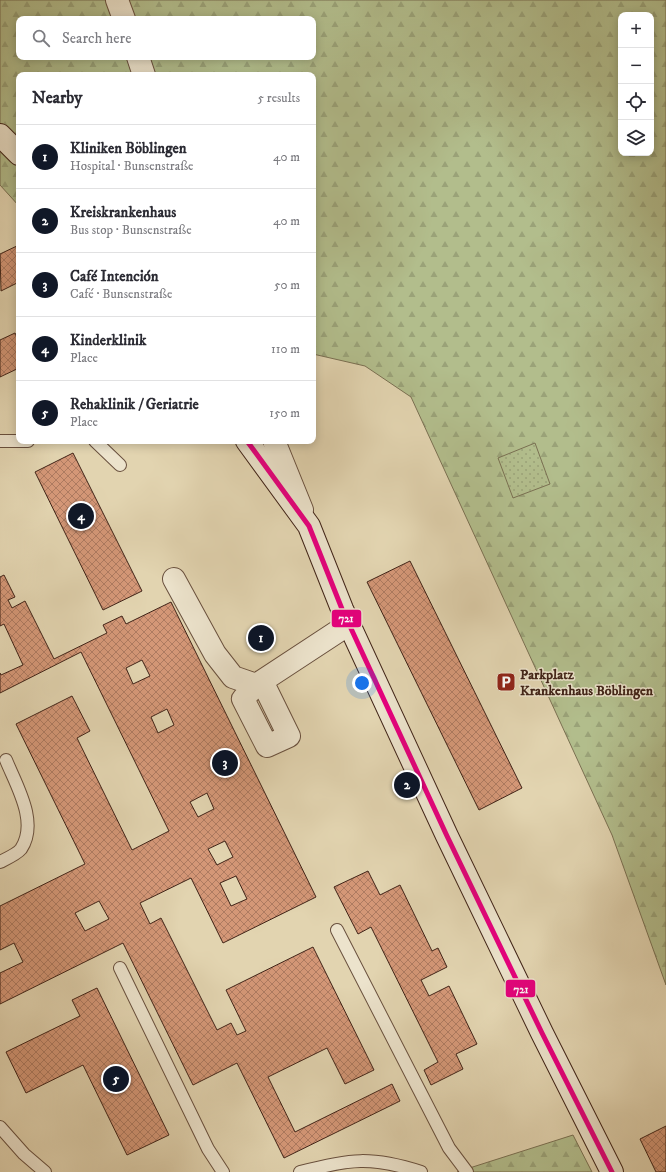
<!DOCTYPE html>
<html lang="en">
<head>
<meta charset="utf-8">
<style>
  body { margin:0; font-family:"IM FELL DW Pica",serif; background:#f2f2f3; color:#2b2b33 }
  .controls { position:absolute; right:12px; top:12px; display:grid; overflow:hidden; border-radius:8px; box-shadow:0 2px 10px #0003 }
  .controls button { width:36px; height:36px; display:grid; place-items:center; padding:0; border:0; border-bottom:1px solid #e1e1e2; background:#fff; color:#2b2b33; font:20px sans-serif }
  .you { position:absolute; left:362px; top:683px; width:14px; height:14px; margin:-10px; border:3px solid #fff; border-radius:50%; background:#1a73e8; box-shadow:0 0 0 6px #1a73e833 }
  .badge { display:grid; place-items:center; width:26px; height:26px; border-radius:50%; background:#111827; color:#fff; font-size:13px; font-weight:700 }
  .pin { position:absolute; translate:-50% -50%; border:2px solid #fff; box-shadow:0 1px 4px #0006 }
  .list { margin:0; padding:0; list-style:none }
  h2 { display:flex; justify-content:space-between; align-items:center; height:52px; margin:0; padding:0 16px; font-size:17px }
  h2 small { font-size:13px; font-weight:400; color:#7c7c81 }
  .list li { display:grid; grid-template-columns:26px 1fr auto; gap:12px; align-items:center; box-sizing:border-box; height:64px; padding:0 16px; border-top:1px solid #e1e1e2 }
  .list b { display:block; font-size:15px; white-space:nowrap }
  .list p { margin:0; font-size:13px; white-space:nowrap; color:#7c7c81 }
  .list em { font-size:13px; font-style:normal; color:#7c7c81 }
  .icon { flex:none; width:22px; height:22px; fill:none; stroke:currentColor; stroke-width:2; stroke-linecap:round; stroke-linejoin:round }
  .map { position:relative; flex:none; width:666px; height:1172px; overflow:hidden }
  .search { position:absolute; background:#fff; box-shadow:0 2px 10px #0003; left:16px; top:16px; width:300px; height:44px; display:flex; align-items:center; gap:10px; box-sizing:border-box; padding:0 14px; border-radius:8px; color:#7c7c81; font-size:15px }
  .panel { position:absolute; background:#fff; box-shadow:0 2px 10px #0003; left:16px; top:72px; width:300px; height:372px; border-radius:8px }
  .map>svg:first-child { display:block }
  .forest { fill:url(#forest-firs); stroke:#7a7052; fill-rule:evenodd }
  .park { fill:url(#park-dots); stroke:#7a7052 }
  .building { fill:url(#building-cross-hatch); stroke:#412418; fill-rule:evenodd }
  .lines { fill:none; stroke-linecap:round; stroke-linejoin:round }
  .lane-casing { stroke:#69503e; stroke-width:14 }
  .street-casing { stroke:#69503e; stroke-width:24 }
  .secondary-casing { stroke:#412418; stroke-width:24 }
  .lane { stroke:#ece3cc; stroke-width:12 }
  .street { stroke:#ece3cc; stroke-width:22 }
  .secondary { stroke:#ece3cc; stroke-width:22 }
  .bus-1-casing { stroke:#ece3cc; stroke-width:8 }
  .bus-1 { stroke:#e5007d; stroke-width:5 }
  .labels { text-anchor:middle; stroke-width:3; stroke-linejoin:round; paint-order:stroke }
  .poi-label { font-size:14px; font-weight:bold; fill:#412418; stroke:#ece3cc; text-anchor:start }
  .line-badge { stroke:#ece3cc; stroke-width:1.5 }
  .badge-label { font-size:11px; text-anchor:middle; font-weight:bold; fill:#fff }
</style>
</head>
<body>
<div class="map">
<svg width="666" height="1172" viewBox="0 0 666 1172">
  <defs>
    <pattern id="forest-firs" width="22" height="20" patternUnits="userSpaceOnUse"><rect width="22" height="20" fill="#b2bd8c"/><path d="M5 1l3.5 6h-7zM16 11l3.5 6h-7z" fill="#9aa278"/></pattern>
    <pattern id="park-dots" width="8" height="8" patternUnits="userSpaceOnUse"><rect width="8" height="8" fill="#b2bd8c"/><path d="M2 2h.1M6 6h.1" fill="none" stroke="#9aa278" stroke-width="1.8" stroke-linecap="round"/></pattern>
    <pattern id="building-cross-hatch" width="8" height="8" patternUnits="userSpaceOnUse"><rect width="8" height="8" fill="#d49777"/><path d="M0 0l8 8M0 8l8-8" fill="none" stroke="#ae7b61"/></pattern>
  </defs>
  <rect width="100%" height="100%" fill="#e2d4b0"/>
  <filter id="stains"><feTurbulence type="fractalNoise" baseFrequency=".005" numOctaves="4"/><feColorMatrix values="0 0 0 0 .2 0 0 0 0 .09 0 0 0 0 .02 0 0 0 .5 -.17"/></filter>
  <radialGradient id="worn" r=".72"><stop offset=".6" stop-color="#630" stop-opacity="0"/><stop offset="1" stop-color="#630" stop-opacity=".3"/></radialGradient>
  <!-- forest -->
  <path class="forest" d="M0,0H666V985L612,835L411,397L365,366L313,354V75H19V206L0,185ZM621,15H651V153H621ZM19,19H313V57H19Z
    M573,1135L592,1172H457Z"/>
  <!-- park -->
  <path class="park" d="M535,443L550,484L513,498L498,458Z"/>
  <!-- building -->
  <path class="building" d="M19,245V282L1,291L0,254Z
    M15,333L19,341V368L0,377V340Z
    M73,453L142,591L103,610L35,472Z
    M410,561L522,788L479,810L367,582Z
    M4,575L15,597L8,600L12,608L25,601L54,659L107,633L103,625L122,616L126,624L171,602L316,897L223,943L191,878L140,903L150,924L161,918L217,1030L231,1023L237,1035L246,1031L226,990L313,947L374,1070L345,1084L327,1048L268,1077L295,1132L392,1084L400,1101L284,1158L237,1063L193,1085L123,943L0,1004V973L23,962L14,943L0,950V906L85,864L16,724L72,696L90,731L77,738L132,850L169,831L81,652L0,693V673L1,675L23,665L4,624L0,626V577ZM142,660L150,676L133,684L126,668ZM167,709L174,725L158,733L151,717ZM207,793L214,809L198,817L190,802ZM225,841L233,857L217,865L208,849ZM236,876L247,899L231,906L220,883ZM99,901L109,919L85,931L75,913Z
    M368,871L380,895L400,885L432,951L438,948L447,967L421,980L429,996L449,986L477,1044L456,1054L463,1069L431,1085L424,1070L438,1062L371,927L358,934L334,887Z
    M97,988L169,1135L127,1155L83,1065L26,1093L6,1052L80,1016L72,1000Z
    M666,1126V1172H656L640,1139Z"/>
  <g class="lines">
    <!-- lane casing -->
    <g class="lane-casing">
      <path id="lane" d="M0,441H28
        M95,441L120,465
        M0,862C6,859 17,854 21,849C39,822 16,785 6,760
        M337,930L449,1148L467,1172
        M120,968L208,1149L223,1172
        M0,1127L24,1154L45,1172
        M300,1172C350,1159 371,1156 421,1172"/>
    </g>
    <!-- street casing -->
    <g class="street-casing">
      <path id="street" d="M117,0L124,19
        M138,57L144,75
        M274,441L302,510
        M174,579L215,654L233,677L256,685L349,624
        M256,685L243,699L267,746L289,736L262,681"/>
    </g>
    <!-- secondary casing -->
    <g class="secondary-casing">
      <path id="secondary" d="M0,135L19,154
        M247,441L309,526L342,609L447,836L542,1033L612,1172"/>
    </g>
    <!-- lane -->
    <use href="#lane" class="lane"/>
    <!-- street -->
    <use href="#street" class="street"/>
    <!-- secondary -->
    <use href="#secondary" class="secondary"/>
    <!-- bus-1 casing -->
    <g class="bus-1-casing">
      <path id="bus-1" d="M247,441L309,526L342,609L447,836L542,1033L612,1172"/>
    </g>
    <!-- bus-1 -->
    <use href="#bus-1" class="bus-1"/>
  </g>
  <!-- icons -->
  <defs>
    <g id="parking-square" transform="scale(1)"><rect x="-9" y="-9" width="18" height="18" rx="4" fill="#8f2418" stroke="#ece3cc"/><path d="M-3.5-5.5H1a3.5 3.5 0 0 1 0 7H-1V5.5H-3.5ZM-1-3.4V-.6H.8a1.4 1.4 0 0 0 0-2.8Z" fill="#fff"/></g>
  </defs>
  <g fill-rule="evenodd">
    <use href="#parking-square" x="506" y="682"/>
  </g>
  <g class="labels">
    <!-- poi labels -->
    <g class="poi-label">
      <text x="520" y="679">Parkplatz<tspan x="520" dy="16">Krankenhaus Böblingen</tspan></text>
    </g>
  </g>
  <g class="line-badge">
    <rect x="331" y="609" width="31" height="19" rx="4" fill="#e5007d"/>
    <rect x="505" y="979" width="31" height="19" rx="4" fill="#e5007d"/>
  </g>
  <g class="badge-label">
    <text x="346" y="622">721</text>
    <text x="521" y="993">721</text>
  </g>
  <rect width="100%" height="100%" filter="url(#stains)"/>
  <rect width="100%" height="100%" fill="url(#worn)"/>
</svg>
<div class="controls">
<button>+</button>
<button>−</button>
<button><svg class="icon" aria-label="locate" viewBox="0 0 24 24"><circle cx="12" cy="12" r="6"/><path d="M12 2v4M12 18v4M2 12h4M18 12h4"/></svg></button>
<button><svg class="icon" aria-label="layers" viewBox="0 0 24 24"><path d="M12 4l9 5-9 5-9-5zM3 14l9 5 9-5"/></svg></button>
</div>
<div class="you"></div>
<div class="pin badge" style="left:261px;top:638px">1</div>
<div class="pin badge" style="left:407px;top:785px">2</div>
<div class="pin badge" style="left:225px;top:763px">3</div>
<div class="pin badge" style="left:81px;top:516px">4</div>
<div class="pin badge" style="left:116px;top:1079px">5</div>
<div class="search"><svg class="icon" aria-label="search" viewBox="0 0 24 24"><circle cx="10" cy="10" r="6"/><path d="M15 15l6 6"/></svg>Search here</div>
<section class="panel">
<h2>Nearby<small>5 results</small></h2>
<ul class="list">
<li><span class="badge">1</span><div><b>Kliniken Böblingen</b><p>Hospital · Bunsenstraße</p></div><em>40 m</em></li>
<li><span class="badge">2</span><div><b>Kreiskrankenhaus</b><p>Bus stop · Bunsenstraße</p></div><em>40 m</em></li>
<li><span class="badge">3</span><div><b>Café Intención</b><p>Café · Bunsenstraße</p></div><em>50 m</em></li>
<li><span class="badge">4</span><div><b>Kinderklinik</b><p>Place</p></div><em>110 m</em></li>
<li><span class="badge">5</span><div><b>Rehaklinik / Geriatrie</b><p>Place</p></div><em>150 m</em></li>
</ul>
</section>
</div>
</body>
</html>
